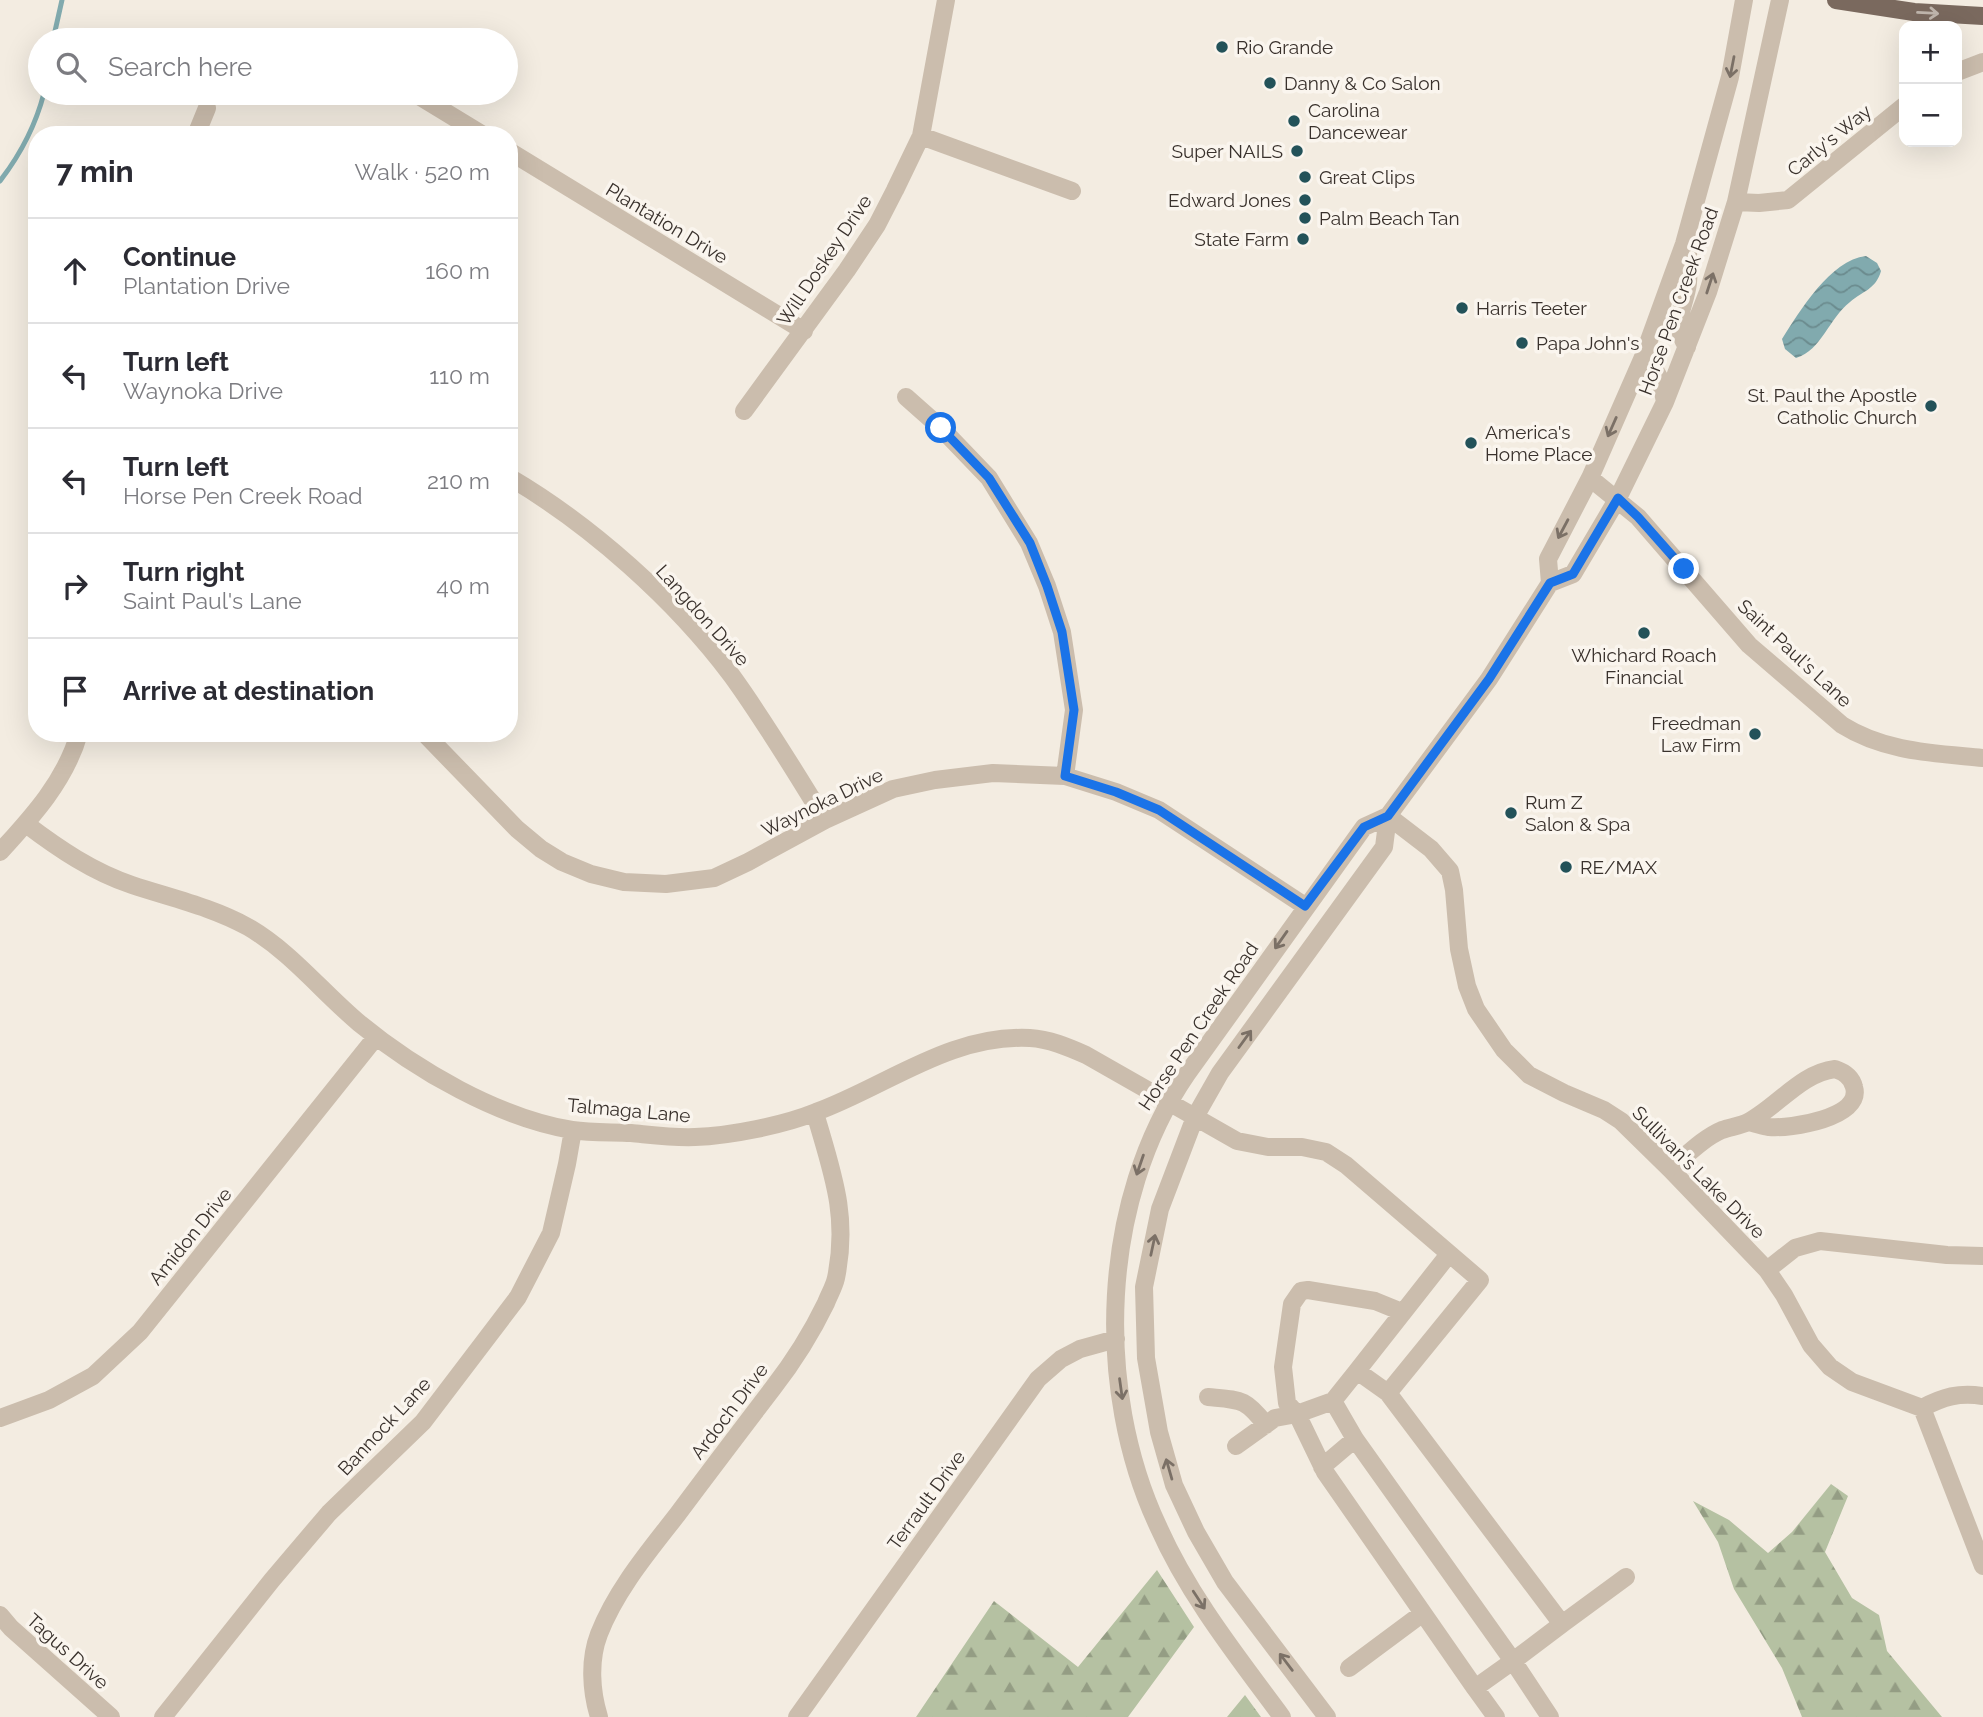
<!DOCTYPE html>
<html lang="en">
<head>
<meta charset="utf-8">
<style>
  body { margin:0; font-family:Raleway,sans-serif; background:#f7f7f7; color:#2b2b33 }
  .controls { position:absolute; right:21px; top:21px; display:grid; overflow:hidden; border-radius:14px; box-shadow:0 7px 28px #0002 }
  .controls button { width:63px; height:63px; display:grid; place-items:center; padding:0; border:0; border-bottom:2px solid #e1e1e2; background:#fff; color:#2b2b33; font:35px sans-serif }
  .stop { position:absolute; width:21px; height:21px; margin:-16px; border:5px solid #1a73e8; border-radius:50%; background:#fff }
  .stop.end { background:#1a73e8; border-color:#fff; box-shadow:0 2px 7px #0008 }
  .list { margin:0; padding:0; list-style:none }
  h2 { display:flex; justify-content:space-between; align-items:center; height:91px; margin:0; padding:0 28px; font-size:30px }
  h2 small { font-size:23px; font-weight:400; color:#7c7c81 }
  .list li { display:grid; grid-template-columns:46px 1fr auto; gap:21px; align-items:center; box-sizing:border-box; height:105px; padding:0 28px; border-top:2px solid #e1e1e2 }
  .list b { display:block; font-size:26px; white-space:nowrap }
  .list p { margin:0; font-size:23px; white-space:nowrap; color:#7c7c81 }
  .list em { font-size:23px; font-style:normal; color:#7c7c81 }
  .icon { flex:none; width:38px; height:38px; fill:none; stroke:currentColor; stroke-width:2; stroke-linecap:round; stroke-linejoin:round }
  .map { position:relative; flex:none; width:1983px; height:1717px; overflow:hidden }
  .search { position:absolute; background:#fff; box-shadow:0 7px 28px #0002; left:28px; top:28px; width:490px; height:77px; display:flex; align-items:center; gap:18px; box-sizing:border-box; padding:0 24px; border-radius:38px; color:#7c7c81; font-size:26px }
  .panel { position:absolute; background:#fff; box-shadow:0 7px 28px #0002; left:28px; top:126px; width:490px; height:616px; border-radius:28px }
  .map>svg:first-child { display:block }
  .forest { fill:url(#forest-firs) }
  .water { fill:url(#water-waves) }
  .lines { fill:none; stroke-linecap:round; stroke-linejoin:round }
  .stream { stroke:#81aaae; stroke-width:5 }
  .minor { stroke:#cbbdad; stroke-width:18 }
  .major { stroke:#7a695e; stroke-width:18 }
  .oneway { stroke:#c0b6ad }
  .oneway2 { stroke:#7b7066 }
  .route { stroke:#1a73e8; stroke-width:9 }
  .poi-dot { fill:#235259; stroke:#faf5ee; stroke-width:2.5 }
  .labels { text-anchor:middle; stroke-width:7; stroke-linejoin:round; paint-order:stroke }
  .poi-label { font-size:19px; fill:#39312c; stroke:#faf5ee; text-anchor:start }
  .street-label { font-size:19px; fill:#39312c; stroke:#faf5ee }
</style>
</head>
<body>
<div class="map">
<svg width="1983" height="1717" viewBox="0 0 1983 1717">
  <defs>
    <pattern id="forest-firs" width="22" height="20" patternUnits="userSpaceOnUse" patternTransform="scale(1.75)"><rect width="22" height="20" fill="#b5c1a2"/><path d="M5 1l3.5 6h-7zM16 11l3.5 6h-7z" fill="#949d84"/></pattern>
    <pattern id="water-waves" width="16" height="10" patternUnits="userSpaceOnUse" patternTransform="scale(1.75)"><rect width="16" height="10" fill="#81aaae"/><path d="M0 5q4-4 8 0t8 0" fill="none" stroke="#6b8b8e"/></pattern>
  </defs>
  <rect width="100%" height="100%" fill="#f3ece1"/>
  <!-- forest -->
  <path class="forest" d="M1831,1484L1848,1496L1825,1552L1852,1598L1879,1615L1887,1651L1942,1717H1802L1782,1668L1734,1589L1718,1542L1693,1501L1729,1520L1768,1553L1792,1532Z
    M1157,1570L1194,1627L1128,1717H916L994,1601L1078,1667Z
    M1245,1695L1261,1717H1227Z"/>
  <!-- water -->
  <path class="water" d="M1866,256L1877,263L1881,271C1876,289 1863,291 1850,302C1829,318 1822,350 1796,358L1785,349L1782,339C1800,311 1830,260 1866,256Z"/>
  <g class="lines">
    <!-- stream -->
    <path class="stream" d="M53,40L62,0
      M0,181C20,155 36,124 44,93"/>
    <!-- minor -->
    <path class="minor" d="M1957,72L1983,62
      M419,96L483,135
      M196,135L207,108
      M921,136L1072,191
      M509,151L804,331
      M1736,202L1759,203L1788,200L1904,106
      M1687,347C1671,322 1685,308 1688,283C1689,272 1688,260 1688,249
      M1643,357C1660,372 1661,381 1665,402
      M906,397L941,428L989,478L1029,543L1047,586L1062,632L1074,710L1065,776
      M744,411L847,270L877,225L895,190L921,136L946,0
      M509,477C591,525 675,600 732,676C766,723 795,772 825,820
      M1590,478L1638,517L1749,645L1842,725C1885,752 1933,753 1983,758
      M1550,583L1548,559L1590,478L1643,357L1684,244L1730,77L1744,0
      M424,733L517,829L541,849L562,862L591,874L624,882L666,884L714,878L748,862L825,820L893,789L935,780L993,773L1065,776L1116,792L1159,810L1305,906
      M1388,816L1431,849L1450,871L1454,890L1459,949L1467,986L1476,1009L1504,1050L1529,1075L1564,1093L1604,1110L1621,1121L1670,1169L1767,1270L1784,1295L1811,1345L1830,1367L1852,1382L1922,1408L1983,1566
      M26,824C59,849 93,872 132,885C171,898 212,907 248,927C291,952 321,991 359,1023C416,1070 499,1118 572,1130C591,1133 612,1132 631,1133C652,1135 674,1138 695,1137C730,1136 784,1125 816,1112C887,1086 950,1034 1030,1038C1049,1039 1068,1047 1086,1055L1237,1141L1268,1147H1302L1326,1152L1346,1165L1480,1280L1388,1393L1562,1624L1513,1661L1550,1717
      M0,852C32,817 66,780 79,733
      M1670,1169C1686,1156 1703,1138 1722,1130C1730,1127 1740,1126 1748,1122C1777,1107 1801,1073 1835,1069C1844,1072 1852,1078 1854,1087C1863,1118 1790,1129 1769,1127C1762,1126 1755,1123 1748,1122
      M1767,1270L1795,1248L1820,1241L1947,1255L1983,1256
      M1357,1371L1449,1254
      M1208,1397C1241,1400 1245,1398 1266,1425
      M1333,1401L1355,1439L1513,1661L1475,1688L1325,1472L1297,1414L1287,1403L1283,1367L1292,1304L1301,1291L1308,1290L1375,1301L1402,1312
      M1922,1408C1943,1397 1959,1392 1983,1396
      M0,1418L49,1400L93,1376L140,1332L376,1037
      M1236,1446L1275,1418L1297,1414L1333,1401L1357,1371L1388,1393
      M1322,1467L1355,1439
      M0,1615L11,1628L111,1717
      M1562,1624L1626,1577
      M1349,1668L1423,1613
      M1475,1688L1496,1717
      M163,1717L272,1580L329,1513L423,1422L518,1297L551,1233L567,1164L573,1130
      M599,1717C591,1691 589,1660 599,1634C616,1590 649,1551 677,1515C709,1472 741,1430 773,1388C794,1361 811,1334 826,1303C829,1295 834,1287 836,1278C849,1215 832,1172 815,1113
      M797,1717L1038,1379L1061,1359L1080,1349L1116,1339
      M1282,1717C1237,1656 1189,1596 1158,1526C1094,1389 1100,1200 1187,1074L1364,827L1388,816L1489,679L1550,583L1573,574L1618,498L1665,402L1708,292L1736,202L1780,0
      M1327,1717L1225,1582L1196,1532L1174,1485L1159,1432L1146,1358L1144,1287L1160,1209L1195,1117L1220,1073L1384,847L1388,816"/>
    <!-- major -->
    <path class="major" d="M1836,0L1914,12L1983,16"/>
  </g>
  <!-- one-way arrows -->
  <defs><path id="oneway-shaft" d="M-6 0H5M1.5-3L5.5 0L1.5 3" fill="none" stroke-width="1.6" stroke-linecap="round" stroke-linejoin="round" transform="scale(1.75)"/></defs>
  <use class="oneway" href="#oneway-shaft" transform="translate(1928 13) rotate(3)"/>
  <g class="oneway2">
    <use href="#oneway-shaft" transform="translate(1732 67) rotate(101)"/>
    <use href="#oneway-shaft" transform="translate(1710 283) rotate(-72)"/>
    <use href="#oneway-shaft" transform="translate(1612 427) rotate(114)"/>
    <use href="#oneway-shaft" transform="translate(1563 529) rotate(118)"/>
    <use href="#oneway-shaft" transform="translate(1281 940) rotate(125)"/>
    <use href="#oneway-shaft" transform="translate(1245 1039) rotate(-54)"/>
    <use href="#oneway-shaft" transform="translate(1140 1165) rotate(109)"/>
    <use href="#oneway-shaft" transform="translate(1153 1245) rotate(-78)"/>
    <use href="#oneway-shaft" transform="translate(1121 1389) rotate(82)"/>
    <use href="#oneway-shaft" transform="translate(1169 1469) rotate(-106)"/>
    <use href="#oneway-shaft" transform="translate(1199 1600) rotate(57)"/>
    <use href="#oneway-shaft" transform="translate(1286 1662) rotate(-127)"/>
  </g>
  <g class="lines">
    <!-- route -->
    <path class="route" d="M941,428L989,478L1030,543L1047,586L1062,632L1074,710L1065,776L1116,792L1159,810L1305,906L1364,827L1388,816L1489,679L1550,583L1573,574L1618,498L1638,517L1684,569"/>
  </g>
  <!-- markers -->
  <g class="poi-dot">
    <circle cx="1222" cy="47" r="7"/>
    <circle cx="1270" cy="83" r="7"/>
    <circle cx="1294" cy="121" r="7"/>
    <circle cx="1297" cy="151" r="7"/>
    <circle cx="1305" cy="177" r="7"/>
    <circle cx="1305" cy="200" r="7"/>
    <circle cx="1305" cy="218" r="7"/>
    <circle cx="1303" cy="239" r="7"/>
    <circle cx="1462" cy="308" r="7"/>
    <circle cx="1522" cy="343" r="7"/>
    <circle cx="1931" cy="406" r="7"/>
    <circle cx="1471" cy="443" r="7"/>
    <circle cx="1644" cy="633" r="7"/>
    <circle cx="1755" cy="734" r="7"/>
    <circle cx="1511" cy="813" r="7"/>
    <circle cx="1566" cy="867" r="7"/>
  </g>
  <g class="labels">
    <!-- poi labels -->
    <g class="poi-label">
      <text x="1236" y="54">Rio Grande</text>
      <text x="1284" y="90">Danny &amp; Co Salon</text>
      <text x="1308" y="117">Carolina<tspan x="1308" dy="22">Dancewear</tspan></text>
      <text x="1283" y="158" text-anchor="end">Super NAILS</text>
      <text x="1319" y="184">Great Clips</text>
      <text x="1291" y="207" text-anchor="end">Edward Jones</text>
      <text x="1319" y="225">Palm Beach Tan</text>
      <text x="1289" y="246" text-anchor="end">State Farm</text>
      <text x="1476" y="315">Harris Teeter</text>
      <text x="1536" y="350">Papa John's</text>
      <text x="1917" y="402" text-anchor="end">St. Paul the Apostle<tspan x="1917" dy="22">Catholic Church</tspan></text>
      <text x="1485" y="439">America's<tspan x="1485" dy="22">Home Place</tspan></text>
      <text x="1644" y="662" text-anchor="middle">Whichard Roach<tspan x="1644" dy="22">Financial</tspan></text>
      <text x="1741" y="730" text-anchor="end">Freedman<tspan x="1741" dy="22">Law Firm</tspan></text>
      <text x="1525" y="809">Rum Z<tspan x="1525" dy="22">Salon &amp; Spa</tspan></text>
      <text x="1580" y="874">RE/MAX</text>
    </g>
    <!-- street labels -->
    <g class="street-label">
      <text transform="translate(1829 140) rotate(-39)" y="7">Carly's Way</text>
      <text transform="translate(667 223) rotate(31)" y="7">Plantation Drive</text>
      <text transform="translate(824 260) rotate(-56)" y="7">Will Doskey Drive</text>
      <text transform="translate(1678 301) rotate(-70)" y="7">Horse Pen Creek Road</text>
      <text transform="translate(703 615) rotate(48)" y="7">Langdon Drive</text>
      <text transform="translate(1795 653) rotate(43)" y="7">Saint Paul's Lane</text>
      <text transform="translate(822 802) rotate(-26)" y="7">Waynoka Drive</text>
      <text transform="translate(1198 1026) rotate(-56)" y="7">Horse Pen Creek Road</text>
      <text transform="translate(629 1110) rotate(5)" y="7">Talmaga Lane</text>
      <text transform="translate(1699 1172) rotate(45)" y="7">Sullivan's Lake Drive</text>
      <text transform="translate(190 1236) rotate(-51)" y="7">Amidon Drive</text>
      <text transform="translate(729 1411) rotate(-53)" y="7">Ardoch Drive</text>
      <text transform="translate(384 1426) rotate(-47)" y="7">Bannock Lane</text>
      <text transform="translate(926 1500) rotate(-54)" y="7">Terrault Drive</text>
      <text transform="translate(68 1651) rotate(42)" y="7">Tagus Drive</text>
    </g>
  </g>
</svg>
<div class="controls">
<button>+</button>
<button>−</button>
</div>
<div class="stop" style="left:941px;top:428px"></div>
<div class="stop end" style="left:1684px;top:569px"></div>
<div class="search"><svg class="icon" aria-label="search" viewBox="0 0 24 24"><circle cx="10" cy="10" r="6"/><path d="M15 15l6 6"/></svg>Search here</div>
<section class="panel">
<h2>7 min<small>Walk · 520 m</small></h2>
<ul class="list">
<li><svg class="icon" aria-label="ahead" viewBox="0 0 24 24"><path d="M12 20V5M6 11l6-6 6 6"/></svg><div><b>Continue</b><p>Plantation Drive</p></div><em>160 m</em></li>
<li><svg class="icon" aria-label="left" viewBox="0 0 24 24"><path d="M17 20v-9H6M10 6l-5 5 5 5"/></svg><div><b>Turn left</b><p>Waynoka Drive</p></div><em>110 m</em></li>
<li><svg class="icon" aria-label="left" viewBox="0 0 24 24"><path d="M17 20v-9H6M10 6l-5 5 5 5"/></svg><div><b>Turn left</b><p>Horse Pen Creek Road</p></div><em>210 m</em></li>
<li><svg class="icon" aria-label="right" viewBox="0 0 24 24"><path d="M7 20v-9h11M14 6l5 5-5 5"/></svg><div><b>Turn right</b><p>Saint Paul's Lane</p></div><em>40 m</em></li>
<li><svg class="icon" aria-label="arrive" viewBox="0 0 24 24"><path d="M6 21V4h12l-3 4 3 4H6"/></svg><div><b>Arrive at destination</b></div></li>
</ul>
</section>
</div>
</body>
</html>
